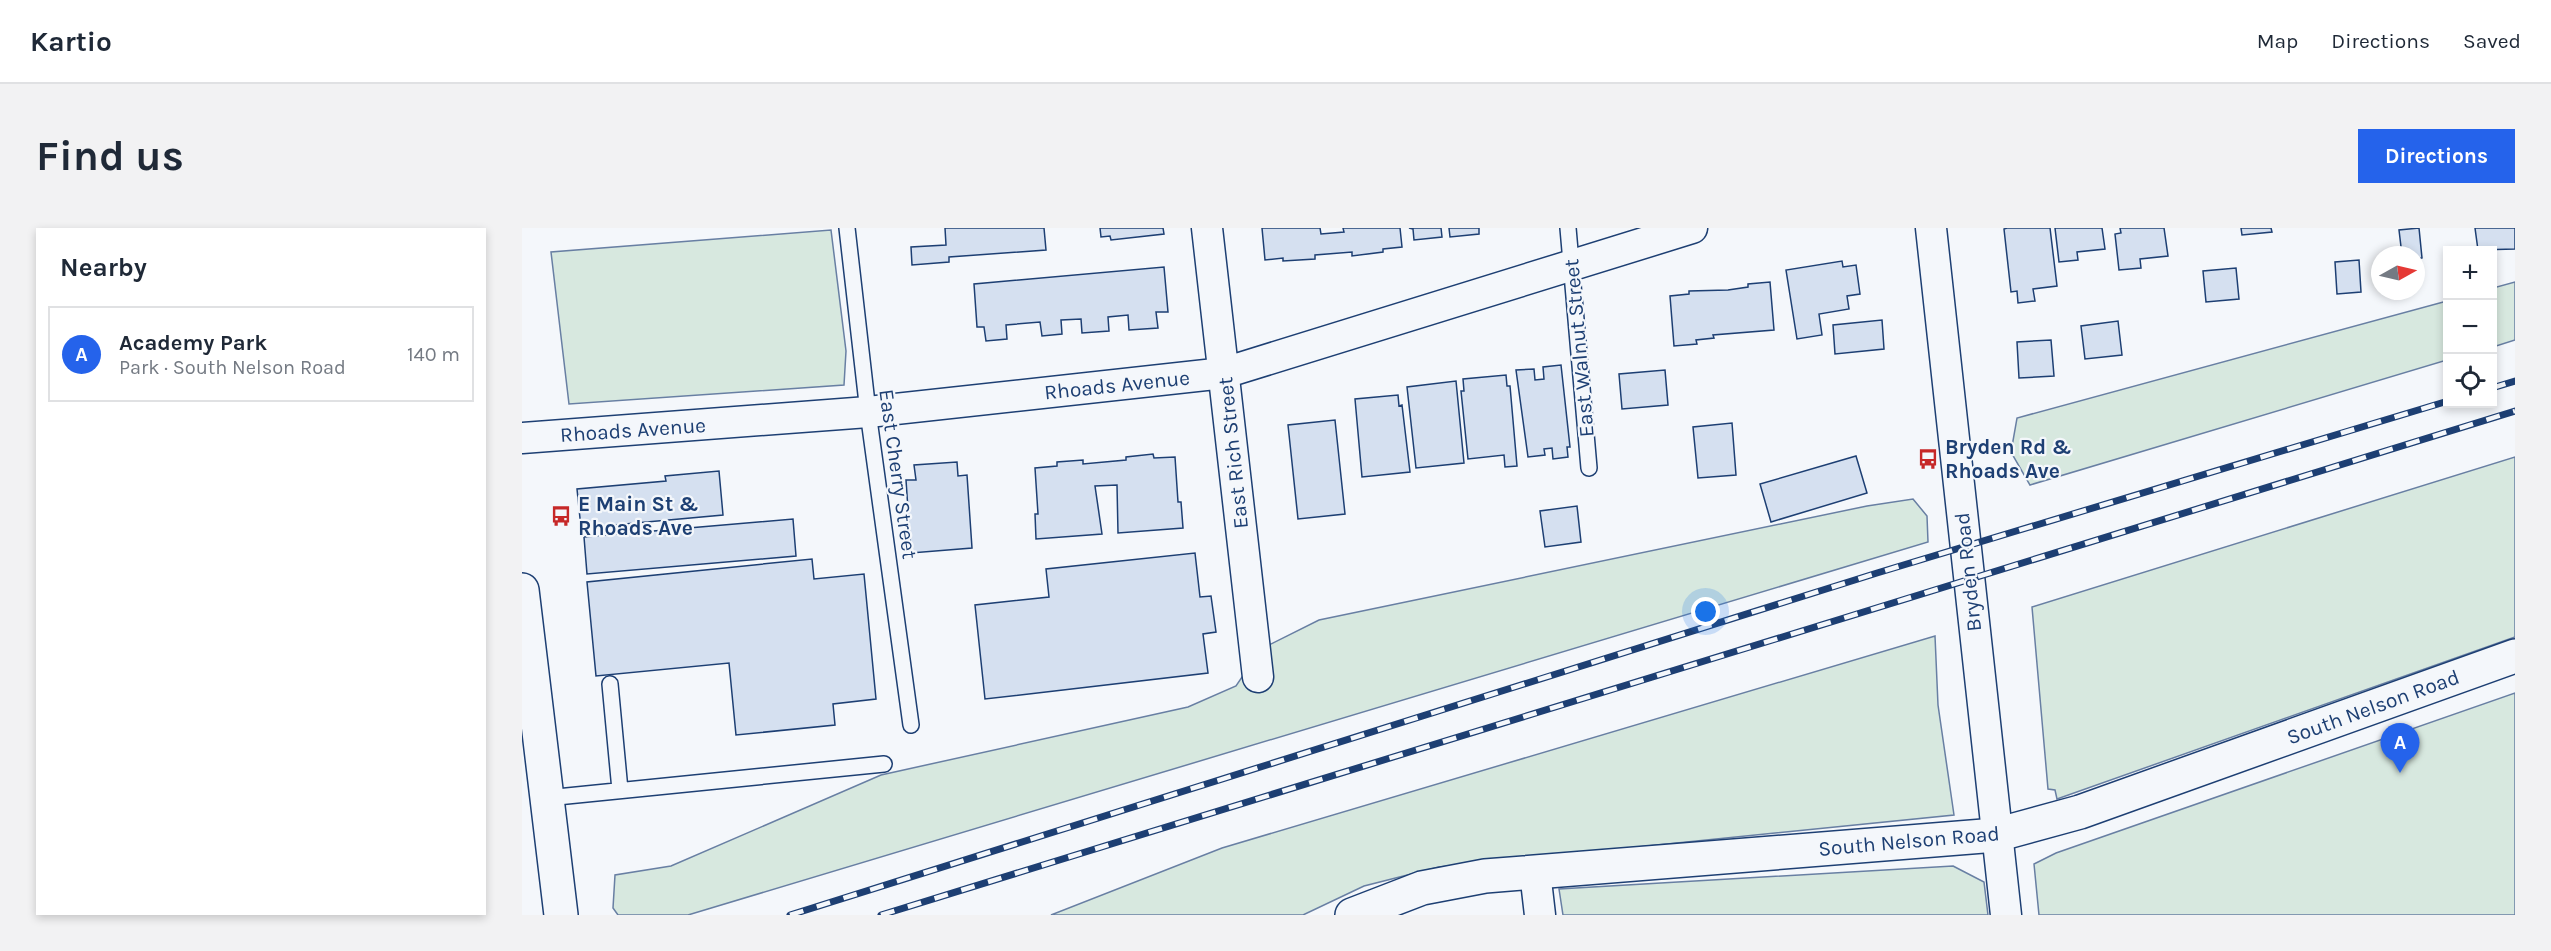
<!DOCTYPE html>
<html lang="en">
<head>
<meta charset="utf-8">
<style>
  body { margin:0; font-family:Karla,sans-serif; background:#f2f2f3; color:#1f2937 }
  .controls { position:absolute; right:18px; top:18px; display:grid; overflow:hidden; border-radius:0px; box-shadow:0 3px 9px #0003 }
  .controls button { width:54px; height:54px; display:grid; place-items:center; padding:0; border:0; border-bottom:2px solid #e0e1e3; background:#fff; color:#1f2937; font:30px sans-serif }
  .compass { position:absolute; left:1849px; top:18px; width:54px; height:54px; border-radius:50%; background:#fff; box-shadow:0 3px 9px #0003; rotate:82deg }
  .you { position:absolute; left:1184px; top:384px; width:21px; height:21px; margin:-15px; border:4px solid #fff; border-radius:50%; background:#1a73e8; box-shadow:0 0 0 9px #1a73e833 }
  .badge { display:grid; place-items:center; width:39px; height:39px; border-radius:50%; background:#2563eb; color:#fff; font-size:20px; font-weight:700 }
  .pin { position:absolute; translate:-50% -50px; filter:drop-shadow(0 2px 3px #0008) }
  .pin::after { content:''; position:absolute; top:32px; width:21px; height:18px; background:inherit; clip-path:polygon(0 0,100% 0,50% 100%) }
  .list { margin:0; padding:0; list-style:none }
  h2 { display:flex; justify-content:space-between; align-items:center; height:78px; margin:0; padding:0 24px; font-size:26px }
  h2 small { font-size:20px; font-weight:400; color:#747a83 }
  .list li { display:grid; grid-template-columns:39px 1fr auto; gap:18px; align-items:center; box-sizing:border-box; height:96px; margin:0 12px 12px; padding:0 12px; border:2px solid #e0e1e3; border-radius:0px }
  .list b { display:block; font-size:22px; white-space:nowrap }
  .list p { margin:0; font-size:20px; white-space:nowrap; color:#747a83 }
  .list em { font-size:20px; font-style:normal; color:#747a83 }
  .icon { flex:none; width:33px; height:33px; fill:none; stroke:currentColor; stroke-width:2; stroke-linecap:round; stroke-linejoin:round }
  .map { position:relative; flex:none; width:1993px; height:687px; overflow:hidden; border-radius:0px }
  header { display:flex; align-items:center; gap:36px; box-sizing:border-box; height:84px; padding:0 30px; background:#fff; border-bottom:2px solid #e0e1e3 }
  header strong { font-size:28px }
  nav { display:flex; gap:33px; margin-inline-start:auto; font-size:21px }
  .intro { display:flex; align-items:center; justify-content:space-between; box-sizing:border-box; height:144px; padding:0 36px }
  h1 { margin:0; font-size:42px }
  .button { padding:15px 27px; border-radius:0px; background:#2563eb; color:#fff; font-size:21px; font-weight:700 }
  main { display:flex; gap:36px; padding:0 36px }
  aside { flex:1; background:#fff; border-radius:0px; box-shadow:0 3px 9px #0003 }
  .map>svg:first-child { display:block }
  .green { fill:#d7e8df; stroke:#687fa3; stroke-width:1.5 }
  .building { fill:#d5e0f0; stroke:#1d3f73; stroke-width:1.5 }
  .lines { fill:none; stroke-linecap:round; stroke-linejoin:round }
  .lane-casing { stroke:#1d3f73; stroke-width:18 }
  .street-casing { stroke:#1d3f73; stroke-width:33 }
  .secondary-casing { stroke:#1d3f73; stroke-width:36 }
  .primary-casing { stroke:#1d3f73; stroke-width:36 }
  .lane { stroke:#f4f7fb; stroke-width:15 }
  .street { stroke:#f4f7fb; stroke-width:30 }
  .secondary { stroke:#f4f7fb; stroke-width:33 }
  .primary { stroke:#f4f7fb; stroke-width:33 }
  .rail-casing { stroke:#1d3f73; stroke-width:7 }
  .rail { stroke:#f4f7fb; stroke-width:4.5; stroke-dasharray:14; stroke-linecap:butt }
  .labels { text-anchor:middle; stroke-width:4.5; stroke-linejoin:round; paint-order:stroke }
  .street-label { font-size:21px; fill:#1d3f73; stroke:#f4f7fb }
  .poi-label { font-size:21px; font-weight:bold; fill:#1d3f73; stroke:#f4f7fb; text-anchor:start }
</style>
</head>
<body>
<header>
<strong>Kartio</strong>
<nav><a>Map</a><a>Directions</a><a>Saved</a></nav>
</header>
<div class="intro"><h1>Find us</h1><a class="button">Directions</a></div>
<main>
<aside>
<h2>Nearby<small></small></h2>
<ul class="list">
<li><span class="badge">A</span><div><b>Academy Park</b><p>Park · South Nelson Road</p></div><em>140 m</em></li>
</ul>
</aside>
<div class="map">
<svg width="1993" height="687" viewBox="0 0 1993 687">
  <rect width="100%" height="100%" fill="#f4f7fb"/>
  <!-- green -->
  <path class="green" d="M309,2L324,123L322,157L47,176L29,24Z
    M1993,54V112L1971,119V60Z
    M1925,73V132L1508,257L1489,224L1495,190Z
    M1993,229V409L1535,571L1533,562L1526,561L1510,379Z
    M1391,271L1405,288L1406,314L166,687H96L91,680L93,647L149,638L359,547L666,479L714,458L739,421L797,392L1345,278Z
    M1413,408L1416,477L1432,587L917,639L842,658L781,687H529L700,620Z
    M1993,465V687H1517L1512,636L1534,625Z
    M1431,638L1462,654L1466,687H1041L1037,661Z"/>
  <!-- building -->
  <path class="building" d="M423,0H522L524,22L427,29V34L390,37L389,19L424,17Z
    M578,0H641L642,6L589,12L588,8L579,9Z
    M740,0H798L799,6L822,4L821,0H878L880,19L861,21V24L830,28V24L793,27V31L761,33V30L743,32Z
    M887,0H919L920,9L892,12L891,1Z
    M927,0H957V6L928,9Z
    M1485,0H1528L1535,58L1511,61L1513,73L1496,75L1495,63L1489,64L1482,1Z
    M1533,0H1580L1583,21L1555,24L1556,32L1537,34Z
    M1598,0H1642L1646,28L1618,31L1619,40L1597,42L1593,6L1599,5Z
    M1719,0H1749L1750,4L1720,7Z
    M1897,0L1900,30L1894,31V27H1880L1877,2Z
    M1953,0H1993V21L1956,22Z
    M1837,32L1839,64L1815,66L1813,34Z
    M1320,33L1321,39L1334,37L1338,66L1325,68L1327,81L1297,86L1300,107L1275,111L1264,42Z
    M642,39L646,84H634L636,100L607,102L606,87L586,89L587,103L560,105L559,91L539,92L540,106L520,108L518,94L484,97L485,111L464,113L462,99H455L452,56Z
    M1714,40L1717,71L1684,74L1681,43Z
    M1248,54L1252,102L1191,107L1192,110L1174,112L1175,116L1152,118L1148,68L1167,66V63L1206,62L1226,59V56Z
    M1360,92L1362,121L1313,126L1311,97Z
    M1596,93L1600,127L1563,131L1559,98Z
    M1529,112L1532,148L1497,150L1495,114Z
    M1039,137L1048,219H1045L1046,229L1031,231L1030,220L1022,221L1023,227L1006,229L994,142L1012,141L1013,152L1022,151L1021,139Z
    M1143,142L1146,177L1100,181L1097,146Z
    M984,147L985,158H988L995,238L983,239L982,227L946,231L939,163H942L941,151Z
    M934,153L942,235L894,240L885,159Z
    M876,167L877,178L880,177L888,244L840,249L833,171Z
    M813,192L823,286L776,291L766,197Z
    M1210,195L1214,247L1176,250L1171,199Z
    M631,226L632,230L653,229L656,274H659L661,300L596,305L595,257L573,258L580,306L514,311L513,286H516L513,240L535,238V234L561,232V236L604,232V229Z
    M1334,228L1345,265L1249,294L1238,256Z
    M435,234L436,248L445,247L450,320L389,325L384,252H394L392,237Z
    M197,243L201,287L59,300L55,261L144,253L143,248Z
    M1055,278L1059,314L1023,319L1018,283Z
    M271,291L274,328L65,346L62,309Z
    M673,325L678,369L689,368L694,404L681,406L686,445L463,471L453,377L527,369L524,341Z
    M290,331L292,351L342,346L354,471L311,476L313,497L214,507L207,435L74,448L65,354Z"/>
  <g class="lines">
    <!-- lane casing -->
    <g class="lane-casing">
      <path id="lane" d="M325,0L346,184L389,497
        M1046,0L1067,240
        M88,456L98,562
        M25,570L362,536"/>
    </g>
    <!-- street casing -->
    <g class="street-casing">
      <path id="street" d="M685,0L736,449
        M1409,0L1484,687
        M0,210L346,184L702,145L1170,0
        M1013,644L1018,687"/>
    </g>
    <!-- secondary casing -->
    <g class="secondary-casing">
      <path id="secondary" d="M830,687L900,660L963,648L1474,607L1558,584L1993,428"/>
    </g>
    <!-- primary casing -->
    <g class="primary-casing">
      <path id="primary" d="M0,362L39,687"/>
    </g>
    <!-- lane -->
    <use href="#lane" class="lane"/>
    <!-- street -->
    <use href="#street" class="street"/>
    <!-- secondary -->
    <use href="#secondary" class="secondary"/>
    <!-- primary -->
    <use href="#primary" class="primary"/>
    <!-- rail casing -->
    <g class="rail-casing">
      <path id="rail" d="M1970,160L1993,153
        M268,687L1355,345L1926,173
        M359,687L1993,183"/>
    </g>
    <!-- rail -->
    <use href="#rail" class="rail"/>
  </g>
  <!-- icons -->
  <defs>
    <g id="bus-bare" transform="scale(1.62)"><path d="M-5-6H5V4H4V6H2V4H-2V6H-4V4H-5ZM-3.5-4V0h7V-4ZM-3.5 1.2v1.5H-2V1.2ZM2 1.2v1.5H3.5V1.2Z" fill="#c62828" stroke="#f4f7fb" stroke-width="2.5" paint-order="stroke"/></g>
  </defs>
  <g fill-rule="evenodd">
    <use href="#bus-bare" x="1406" y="231"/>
    <use href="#bus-bare" x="39" y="288"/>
  </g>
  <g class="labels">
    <!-- street labels -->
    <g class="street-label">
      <text transform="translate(1057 120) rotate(-95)" y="7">East Walnut Street</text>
      <text transform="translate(595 157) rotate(-6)" y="7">Rhoads Avenue</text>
      <text transform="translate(111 202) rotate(-4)" y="7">Rhoads Avenue</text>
      <text transform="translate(711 225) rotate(-96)" y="7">East Rich Street</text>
      <text transform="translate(376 246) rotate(82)" y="7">East Cherry Street</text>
      <text transform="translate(1446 344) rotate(-96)" y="7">Bryden Road</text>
      <text transform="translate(1851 479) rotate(-20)" y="7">South Nelson Road</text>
      <text transform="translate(1387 613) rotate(-5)" y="7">South Nelson Road</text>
    </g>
    <!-- poi labels -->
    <g class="poi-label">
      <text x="1423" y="226">Bryden Rd &amp;<tspan x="1423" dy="24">Rhoads Ave</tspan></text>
      <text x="56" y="283">E Main St &amp;<tspan x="56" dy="24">Rhoads Ave</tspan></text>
    </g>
  </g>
</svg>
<div class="controls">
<button>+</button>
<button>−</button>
<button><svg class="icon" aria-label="locate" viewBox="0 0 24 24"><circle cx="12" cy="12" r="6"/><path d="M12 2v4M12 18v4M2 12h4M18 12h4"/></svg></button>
</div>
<svg class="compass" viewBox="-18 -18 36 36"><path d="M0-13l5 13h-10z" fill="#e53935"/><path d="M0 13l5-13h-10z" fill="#747a83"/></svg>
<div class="you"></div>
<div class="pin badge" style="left:1878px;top:545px">A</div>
</div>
</main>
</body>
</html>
